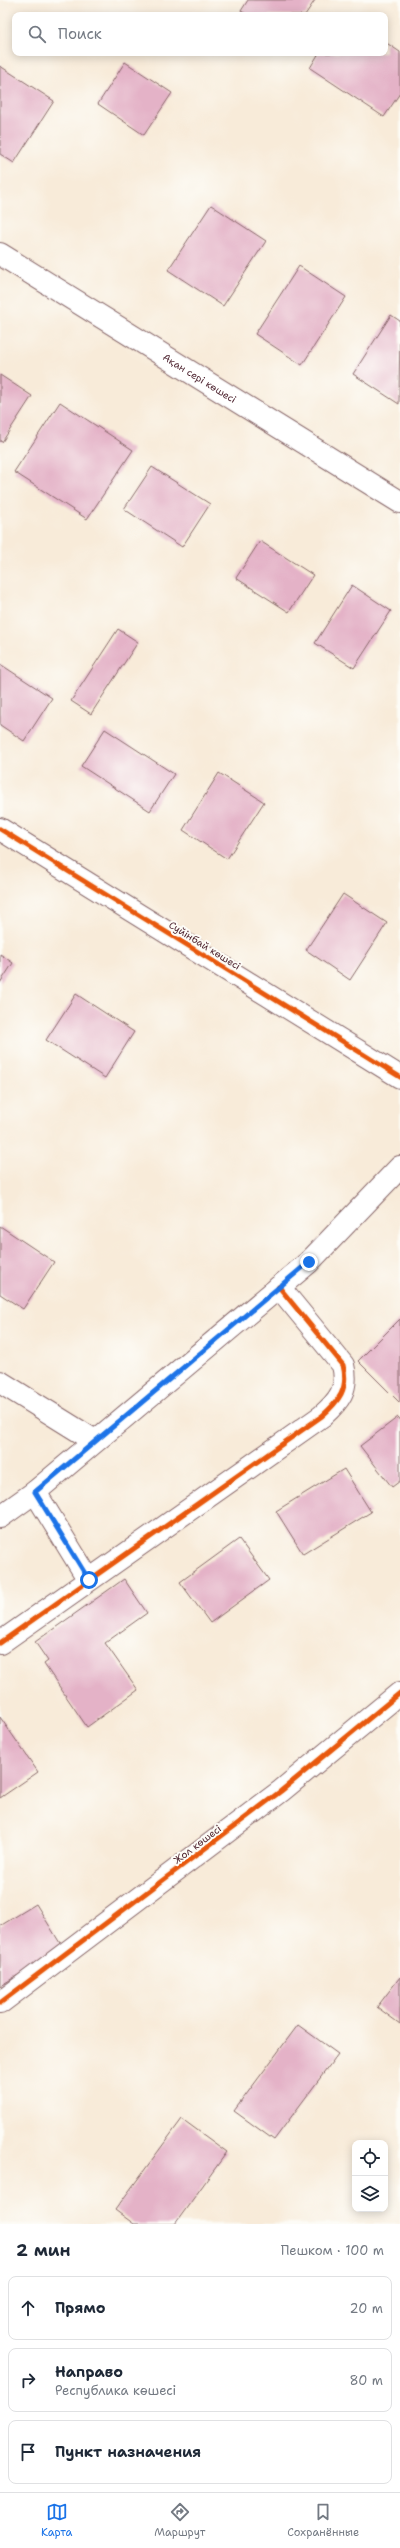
<!DOCTYPE html>
<html lang="ru">
<head>
<meta charset="utf-8">
<style>
  body { margin:0; font-family:"Shantell Sans",sans-serif; background:#f2f2f3; color:#1f2937 }
  .controls { position:absolute; right:12px; bottom:12px; display:grid; overflow:hidden; border-radius:8px; box-shadow:0 2px 10px #0003 }
  .controls button { width:36px; height:36px; display:grid; place-items:center; padding:0; border:0; border-bottom:1px solid #e0e1e3; background:#fff; color:#1f2937; font:20px sans-serif }
  .stop { position:absolute; width:12px; height:12px; margin:-9px; border:3px solid #1a73e8; border-radius:50%; background:#fff }
  .stop.end { background:#1a73e8; border-color:#fff; box-shadow:0 1px 4px #0008 }
  .list { margin:0; padding:0; list-style:none }
  h2 { display:flex; justify-content:space-between; align-items:center; height:52px; margin:0; padding:0 16px; font-size:17px }
  h2 small { font-size:13px; font-weight:400; color:#747a83 }
  .list li { display:grid; grid-template-columns:26px 1fr auto; gap:12px; align-items:center; box-sizing:border-box; height:64px; margin:0 8px 8px; padding:0 8px; border:1px solid #e0e1e3; border-radius:8px }
  .list b { display:block; font-size:15px; white-space:nowrap }
  .list p { margin:0; font-size:13px; white-space:nowrap; color:#747a83 }
  .list em { font-size:13px; font-style:normal; color:#747a83 }
  .icon { flex:none; width:22px; height:22px; fill:none; stroke:currentColor; stroke-width:2; stroke-linecap:round; stroke-linejoin:round }
  .map { position:relative; flex:none; width:400px; height:2224px; overflow:hidden }
  .search { position:absolute; background:#fff; box-shadow:0 2px 10px #0003; left:12px; right:12px; top:12px; height:44px; display:flex; align-items:center; gap:10px; box-sizing:border-box; padding:0 14px; border-radius:8px; color:#747a83; font-size:15px }
  .sheet { height:268px; background:#fff }
  nav { display:flex; justify-content:space-around; align-items:center; box-sizing:border-box; height:56px; border-top:1px solid #e0e1e3; background:#fff; font-size:11px; color:#747a83 }
  nav a { display:grid; justify-items:center; gap:2px }
  nav .on { color:#1a73e8 }
  .map>svg:first-child { display:block }
  .building { fill:#e4b2c7 }
  .lines { fill:none; stroke-linecap:round; stroke-linejoin:round }
  .minor-casing { stroke:#876668; stroke-width:24 }
  .tertiary-casing { stroke:#876668; stroke-width:24 }
  .secondary-casing { stroke:#876668; stroke-width:24 }
  .minor { stroke:#fff; stroke-width:22 }
  .tertiary { stroke:#fff; stroke-width:22 }
  .secondary { stroke:#fff; stroke-width:22 }
  .cycleway-casing { stroke:#fdfcf7; stroke-width:8 }
  .cycleway { stroke:#e8590c; stroke-width:5 }
  .route { stroke:#1a73e8; stroke-width:5 }
  .labels { text-anchor:middle; stroke-width:4; stroke-linejoin:round; paint-order:stroke }
  .street-label { font-size:10px; fill:#4a1f2b; stroke:#fdfcf7 }
</style>
</head>
<body>
<div class="map">
<svg width="400" height="2224" viewBox="0 0 400 2224">
  <rect width="100%" height="100%" fill="#fdfcf7"/>
  <filter id="ink" filterUnits="userSpaceOnUse"><feTurbulence type="fractalNoise" baseFrequency=".025" numOctaves="2"/><feDisplacementMap in="SourceGraphic" scale="8" xChannelSelector="R" yChannelSelector="G"/><feConvolveMatrix kernelMatrix="1 2 1 2 8 2 1 2 1" color-interpolation-filters="sRGB"/></filter>
  <filter id="wash" filterUnits="userSpaceOnUse"><feTurbulence type="fractalNoise" baseFrequency=".012" numOctaves="4" result="noise"/><feDisplacementMap in="SourceGraphic" scale="16" xChannelSelector="R" yChannelSelector="G"/><feGaussianBlur stdDeviation="0.9" result="paint"/><feColorMatrix in="noise" values="0 0 0 0 0 0 0 0 0 0 0 0 0 0 0 0 0 1.4 0 .05"/><feComposite in="paint" operator="in"/></filter>
  <g filter="url(#wash)">
    <rect width="100%" height="100%" fill="#f8ebd9"/>
    <g id="blocks">
      <!-- building -->
      <path class="building" d="M248,0H315L305,15H248L241,11Z
        M385,42L400,52V93L384,117L310,68L319,53H385Z
        M125,62L172,93L144,135L98,104Z
        M0,66L54,101L14,163L0,154Z
        M211,205L266,241L223,306L168,270Z
        M299,266L346,297L302,365L255,334Z
        M391,315L400,321L399,404L353,374Z
        M0,375L32,396L2,442L0,441Z
        M60,402L133,450L87,519L14,472Z
        M152,467L210,504L182,547L124,509Z
        M260,541L313,575L289,612L236,578Z
        M352,585L391,611L354,668L315,643Z
        M118,629L138,642L91,714L71,701Z
        M0,664L52,698L24,741L0,725Z
        M105,729L174,774L150,811L81,766Z
        M219,773L264,802L227,859L183,830Z
        M343,894L387,923L350,980L306,950Z
        M0,954L13,963L0,983Z
        M76,994L134,1032L105,1078L46,1040Z
        M0,1226L54,1262L23,1309L0,1294Z
        M400,1319V1403L358,1361Z
        M398,1417L400,1419V1481L392,1487L360,1446Z
        M344,1469L371,1512L303,1554L276,1511Z
        M239,1539L269,1580L210,1623L180,1582Z
        M124,1579L147,1613L105,1643L138,1690L87,1727L44,1664L48,1661L35,1642Z
        M0,1717L38,1772L0,1798Z
        M36,1904L63,1948L0,1986V1926Z
        M400,1977V2024L377,2007Z
        M298,2025L338,2054L274,2140L234,2111Z
        M182,2119L227,2152L175,2224H134L115,2210Z"/>
    </g>
  </g>
  <g filter="url(#ink)">
    <use href="#blocks" fill-opacity="0" stroke="#876668" stroke-width="1"/>
    <g class="lines">
      <!-- minor casing -->
      <g class="minor-casing">
        <path id="minor" d="M0,829L400,1077
          M0,1382L95,1441
          M35,1492L89,1580
          M0,1643L322,1416C339,1401 349,1389 343,1365L279,1287
          M0,2003L281,1791L400,1693"/>
      </g>
      <!-- tertiary casing -->
      <g class="tertiary-casing">
        <g id="tertiary">
          <path id="s1" d="M0,254L400,502"/>
        </g>
      </g>
      <!-- secondary casing -->
      <g class="secondary-casing">
        <path id="secondary" d="M0,1517L35,1492L309,1262L400,1167"/>
      </g>
      <!-- minor -->
      <use href="#minor" class="minor"/>
      <!-- tertiary -->
      <use href="#tertiary" class="tertiary"/>
      <!-- secondary -->
      <use href="#secondary" class="secondary"/>
      <!-- cycleway casing -->
      <g class="cycleway-casing">
        <path id="cycleway" d="M0,829L400,1077
          M0,1643L322,1416C339,1401 349,1389 343,1365L279,1287
          M0,2003L281,1791L400,1693"/>
      </g>
      <!-- cycleway -->
      <use href="#cycleway" class="cycleway"/>
    </g>
  </g>
  <g class="lines" filter="url(#ink)">
    <!-- route -->
    <path class="route" d="M89,1580L35,1492L309,1262"/>
  </g>
  <g class="labels">
    <!-- street labels -->
    <g class="street-label">
      <text dy="4" stroke="none"><textPath href="#s1" startOffset="235">Ақан сері көшесі</textPath></text>
      <text transform="translate(205 945) rotate(32)" y="4">Суйінбай көшесі</text>
      <text transform="translate(197 1844) rotate(-37)" y="4">Жол көшесі</text>
    </g>
  </g>
</svg>
<div class="controls">
<button><svg class="icon" aria-label="locate" viewBox="0 0 24 24"><circle cx="12" cy="12" r="6"/><path d="M12 2v4M12 18v4M2 12h4M18 12h4"/></svg></button>
<button><svg class="icon" aria-label="layers" viewBox="0 0 24 24"><path d="M12 4l9 5-9 5-9-5zM3 14l9 5 9-5"/></svg></button>
</div>
<div class="stop" style="left:89px;top:1580px"></div>
<div class="stop end" style="left:309px;top:1262px"></div>
<div class="search"><svg class="icon" aria-label="search" viewBox="0 0 24 24"><circle cx="10" cy="10" r="6"/><path d="M15 15l6 6"/></svg>Поиск</div>
</div>
<section class="sheet">
<h2>2 мин<small>Пешком · 100 m</small></h2>
<ul class="list">
<li><svg class="icon" aria-label="ahead" viewBox="0 0 24 24"><path d="M12 20V5M6 11l6-6 6 6"/></svg><div><b>Прямо</b></div><em>20 m</em></li>
<li><svg class="icon" aria-label="right" viewBox="0 0 24 24"><path d="M7 20v-9h11M14 6l5 5-5 5"/></svg><div><b>Направо</b><p>Республика көшесі</p></div><em>80 m</em></li>
<li><svg class="icon" aria-label="arrive" viewBox="0 0 24 24"><path d="M6 21V4h12l-3 4 3 4H6"/></svg><div><b>Пункт назначения</b></div></li>
</ul>
</section>
<nav>
<a class="on"><svg class="icon" aria-label="map" viewBox="0 0 24 24"><path d="M3 6l6-2 6 2 6-2v14l-6 2-6-2-6 2zM9 4v14M15 6v14"/></svg>Карта</a>
<a><svg class="icon" aria-label="directions" viewBox="0 0 24 24"><path d="M12 3l9 9-9 9-9-9zM9 14v-3h6M13 9l2 2-2 2"/></svg>Маршрут</a>
<a><svg class="icon" aria-label="saved" viewBox="0 0 24 24"><path d="M7 4h10v16l-5-4-5 4z"/></svg>Сохранённые</a>
</nav>
</body>
</html>
